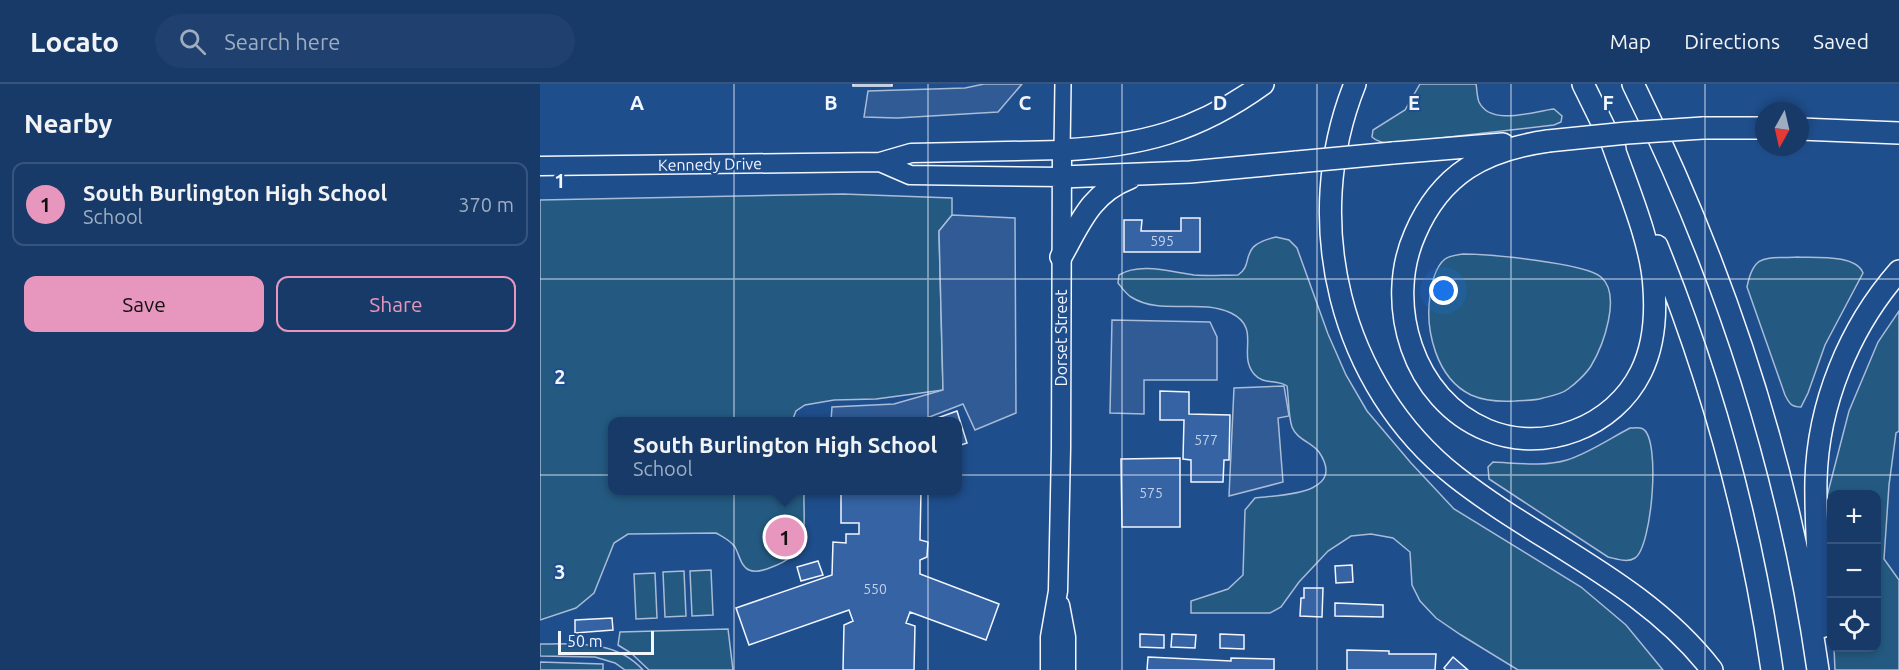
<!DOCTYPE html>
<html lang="en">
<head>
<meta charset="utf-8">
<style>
  body { margin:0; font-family:Ubuntu,sans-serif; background:#20416f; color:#f1f3f6 }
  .controls { position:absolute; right:18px; bottom:18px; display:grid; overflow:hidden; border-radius:12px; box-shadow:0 3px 9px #0003 }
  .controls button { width:54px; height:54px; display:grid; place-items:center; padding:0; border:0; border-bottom:2px solid #36547d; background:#173a69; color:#f1f3f6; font:30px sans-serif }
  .compass { position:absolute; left:1215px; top:18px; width:54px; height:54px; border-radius:50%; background:#173a69; box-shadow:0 3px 9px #0003; rotate:188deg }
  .scale { position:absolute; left:18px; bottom:15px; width:96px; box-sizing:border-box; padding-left:6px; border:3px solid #f2f6ff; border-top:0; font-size:16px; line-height:21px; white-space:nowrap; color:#f2f6ff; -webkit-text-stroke:4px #1f4e8c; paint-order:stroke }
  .you { position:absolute; left:904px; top:207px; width:21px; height:21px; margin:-15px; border:4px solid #fff; border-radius:50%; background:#1a73e8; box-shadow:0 0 0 9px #1a73e833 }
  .badge { display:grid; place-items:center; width:39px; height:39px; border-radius:50%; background:#e797bd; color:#111; font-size:20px; font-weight:700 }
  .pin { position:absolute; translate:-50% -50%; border:3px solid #fff; box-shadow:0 2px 6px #0006 }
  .popup { position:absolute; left:68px; top:333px; width:354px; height:78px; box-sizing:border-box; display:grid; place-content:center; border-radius:12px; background:#173a69; filter:drop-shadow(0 2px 4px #0005); font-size:20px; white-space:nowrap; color:#9eadc0 }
  .popup b { font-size:22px; color:#f1f3f6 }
  .popup::after { content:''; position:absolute; left:50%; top:100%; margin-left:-12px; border:12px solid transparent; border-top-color:#173a69 }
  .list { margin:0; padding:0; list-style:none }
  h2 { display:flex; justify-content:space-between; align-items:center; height:78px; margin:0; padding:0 24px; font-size:26px }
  h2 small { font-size:20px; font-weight:400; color:#9eadc0 }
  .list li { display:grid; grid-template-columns:39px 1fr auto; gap:18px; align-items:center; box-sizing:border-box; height:84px; margin:0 12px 12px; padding:0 12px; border:2px solid #36547d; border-radius:12px }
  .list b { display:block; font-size:22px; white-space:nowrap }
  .list p { margin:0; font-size:20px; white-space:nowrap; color:#9eadc0 }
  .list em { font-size:20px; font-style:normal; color:#9eadc0 }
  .actions { display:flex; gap:12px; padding:18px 24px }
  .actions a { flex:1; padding:14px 0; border:2px solid #e797bd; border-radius:12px; text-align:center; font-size:21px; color:#e797bd }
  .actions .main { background:#e797bd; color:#111 }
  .icon { flex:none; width:33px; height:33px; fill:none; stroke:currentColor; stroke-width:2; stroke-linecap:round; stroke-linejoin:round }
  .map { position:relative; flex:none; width:1359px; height:586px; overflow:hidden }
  header { display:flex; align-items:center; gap:36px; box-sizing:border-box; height:84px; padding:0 30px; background:#173a69; border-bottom:2px solid #36547d }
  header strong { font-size:28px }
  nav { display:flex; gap:33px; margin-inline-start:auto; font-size:21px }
  .search { width:420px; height:54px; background:#20416f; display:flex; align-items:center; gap:15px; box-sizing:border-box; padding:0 21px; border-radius:33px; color:#9eadc0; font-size:22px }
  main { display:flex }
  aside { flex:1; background:#173a69 }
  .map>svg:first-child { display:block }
  .green { fill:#245a82; stroke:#a8bbd7; stroke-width:1.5 }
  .parking { fill:#305b95; stroke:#a8bbd7; stroke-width:1.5 }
  .building { fill:#3563a3; stroke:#f2f6ff; stroke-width:1.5 }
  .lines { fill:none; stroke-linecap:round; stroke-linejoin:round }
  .minor-casing { stroke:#f2f6ff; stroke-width:18 }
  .major-casing { stroke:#f2f6ff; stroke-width:21 }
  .highway-casing { stroke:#f2f6ff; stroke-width:24 }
  .minor { stroke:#1f4e8c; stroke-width:15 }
  .major { stroke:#1f4e8c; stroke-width:18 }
  .highway { stroke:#1f4e8c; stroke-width:21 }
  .highway-bridge-casing { stroke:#f2f6ff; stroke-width:24; stroke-linecap:butt }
  .highway-bridge { stroke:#1f4e8c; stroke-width:21 }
  .grid { fill:none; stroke:#f2f6ff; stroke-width:1.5; stroke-opacity:0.55 }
  .labels { text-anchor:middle; stroke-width:4.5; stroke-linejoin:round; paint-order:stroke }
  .number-label { font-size:14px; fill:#c3d1e8 }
  .street-label { font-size:16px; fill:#f2f6ff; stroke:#1f4e8c }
  .grid-label { font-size:20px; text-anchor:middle; font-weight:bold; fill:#f2f6ff; stroke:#1f4e8c; stroke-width:4.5; stroke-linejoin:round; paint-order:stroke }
</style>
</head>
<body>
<header>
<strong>Locato</strong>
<div class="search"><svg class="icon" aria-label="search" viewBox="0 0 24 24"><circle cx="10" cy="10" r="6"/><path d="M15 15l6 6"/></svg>Search here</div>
<nav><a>Map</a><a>Directions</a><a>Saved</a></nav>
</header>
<main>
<aside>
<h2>Nearby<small></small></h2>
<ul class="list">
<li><span class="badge">1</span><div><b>South Burlington High School</b><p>School</p></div><em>370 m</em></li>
</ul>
<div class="actions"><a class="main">Save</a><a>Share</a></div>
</aside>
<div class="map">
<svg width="1359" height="586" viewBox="0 0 1359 586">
  <rect width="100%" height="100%" fill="#1f4e8c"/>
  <!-- green -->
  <path class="green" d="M880,0H936C937,6 937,13 939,18C951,43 994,27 1014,25L1022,32L1021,38L1014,41L874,57C861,58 843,63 832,53L833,46L865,26Z
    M303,110L412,114V131L399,147L403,306L336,315L294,316L265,321L256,327L252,337L73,338V406L264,407C263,442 272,469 232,483C225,486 216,489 209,486C201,483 199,470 195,463C190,456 183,453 176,449L88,450L74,459L54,509L36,524L0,536V116Z
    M736,153L749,156L757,164L788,250L806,291L827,327L871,379L914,425L1041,503L1086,541L1123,586H978L921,551L896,534L880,517L872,501L870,468L853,454L831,450L811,452L788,467L759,498L741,523L730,529H651V517L688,505L703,491L705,426L715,414C739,411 808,411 779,368C772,358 757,356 752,343C748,331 749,315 747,302C737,295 723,301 714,290C697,270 722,244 691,229C660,214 621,232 591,213C586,210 582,204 578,199L579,191C600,178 631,188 654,191C668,192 683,191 698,191C716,179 696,162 736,153Z
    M923,170C948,170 1045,179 1061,193C1082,211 1063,262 1051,282C1046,290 1035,300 1028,305C1022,310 1011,312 1003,314C994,317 984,316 975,317C960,318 945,317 931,311C896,294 885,246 890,212C892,199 895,183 905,175C909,172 917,171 923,170Z
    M1257,173C1274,174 1316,170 1323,189L1285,261L1268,309L1261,323C1251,323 1249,319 1245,311L1207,203C1214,168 1226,175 1257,173Z
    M1359,227V347L1356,349L1349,401L1344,475L1359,496V586H1295L1294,564H1336V410H1292L1291,531L1287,412L1309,327L1338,258Z
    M1090,344C1094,344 1100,343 1103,345C1121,355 1112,463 1095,474C1087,479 1077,475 1068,473L949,395L948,383L953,378C977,379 1004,383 1027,376C1049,369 1069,355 1090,344Z
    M171,486L173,531L152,532L150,487Z
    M144,487L146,532L125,533L123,488Z
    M115,489L117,534L96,535L94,490Z
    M188,545L193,586H109L91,569L78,561L80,548Z
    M0,560C37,560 76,556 103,586H85L75,579L55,573L0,572Z
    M0,578L63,580V586H0Z"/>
  <!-- parking -->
  <path class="parking" d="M444,0H482L458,28L357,34L324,33L328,7L425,4Z
    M412,131L475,134L476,329L435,346L423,320L379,337H291L292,323L354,320L403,306L399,147Z
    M572,236L670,238L677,253V296H604V330L570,329Z
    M744,302L749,332L738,334L743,398L689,412L694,304Z"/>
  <!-- building -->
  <path class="building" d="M313,0H352V2H313Z
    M641,134H660V168H584V136H602L601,147H641Z
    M620,307L649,308V330L690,331L689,376H684L683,398H651V376L643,375L644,336H620Z
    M417,327L427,359L418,362V338H386Z
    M640,374V443H582L581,375Z
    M301,406H381L380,456L388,458L387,473L380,476V490L459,520L446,556L370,528L366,539L375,542L374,586H303L304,541L313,537L309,526L209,561L196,524L292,491L293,458L306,459V450H319V439H301Z
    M278,477L283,491L261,497L257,483Z
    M812,481L813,498L796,499L795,482Z
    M764,504H783L782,533L760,532L761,514H764Z
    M795,519L843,521V533L795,532Z
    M72,534L73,546L35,549V536Z
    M600,550L624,551V564L600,563Z
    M632,550L656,551L655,564L631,563Z
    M680,550L704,551V565L680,564Z
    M807,566L849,567V570H896L895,586H807Z
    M608,573L691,577V574L734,575V586H607Z
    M913,573L928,586H906L904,584Z"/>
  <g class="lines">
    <!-- minor casing -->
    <g class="minor-casing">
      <path id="minor" d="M522,66L523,0"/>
    </g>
    <!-- major casing -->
    <g class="major-casing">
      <path id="major" d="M340,78L370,91L522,93
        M0,82L340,78L371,69L522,66L521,364L518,507L510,553V586
        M520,521L526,553V586"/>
    </g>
    <!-- highway casing -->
    <g class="highway-casing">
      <path id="highway" d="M815,0C760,137 799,301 916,393C1000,459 1105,499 1172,586
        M1043,0L1075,65
        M1093,0C1184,184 1249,382 1278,586
        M1163,44H1224
        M1260,45L1359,49
        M1008,57C945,66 901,89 875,150C844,220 873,316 947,346C1004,370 1074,343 1101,288C1114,262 1116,232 1114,204C1112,159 1086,100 1071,56
        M522,66C601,62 658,47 723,0
        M853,69L963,60
        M522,93L650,88L757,78
        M1117,162C1172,298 1211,441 1232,586
        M521,173C540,139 551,109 590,94
        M1282,543C1280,495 1275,445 1276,396C1278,320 1309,244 1359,187"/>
    </g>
    <!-- minor -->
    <use href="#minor" class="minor"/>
    <!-- major -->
    <use href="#major" class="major"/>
    <!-- highway -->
    <use href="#highway" class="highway"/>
    <!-- highway-bridge casing -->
    <g class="highway-bridge-casing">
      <path id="highway-bridge" d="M1008,57L1087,49L1163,44
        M757,78L853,69"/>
    </g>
    <!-- highway-bridge -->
    <use href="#highway-bridge" class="highway-bridge"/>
  </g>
  <!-- grid -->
  <path class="grid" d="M194,0V586M388,0V586M582,0V586M777,0V586M971,0V586M1165,0V586M0,195H1359M0,391H1359"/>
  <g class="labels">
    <!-- number labels -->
    <g class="number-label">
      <text x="622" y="162">595</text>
      <text x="666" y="361">577</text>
      <text x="611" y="414">575</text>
      <text x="335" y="510">550</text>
    </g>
    <!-- street labels -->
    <g class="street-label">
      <text transform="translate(170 80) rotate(-1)" y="6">Kennedy Drive</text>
      <text transform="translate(521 254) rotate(-90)" y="6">Dorset Street</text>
    </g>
  </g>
  <g class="grid-label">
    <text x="97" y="26">A</text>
    <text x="291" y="26">B</text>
    <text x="485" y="26">C</text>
    <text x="680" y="26">D</text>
    <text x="874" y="26">E</text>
    <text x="1068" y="26">F</text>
    <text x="20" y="104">1</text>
    <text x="20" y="300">2</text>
    <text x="20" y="495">3</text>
  </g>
</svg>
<div class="controls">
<button>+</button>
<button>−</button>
<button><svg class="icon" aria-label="locate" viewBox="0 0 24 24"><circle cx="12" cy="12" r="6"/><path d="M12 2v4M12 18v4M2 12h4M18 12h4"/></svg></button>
</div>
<svg class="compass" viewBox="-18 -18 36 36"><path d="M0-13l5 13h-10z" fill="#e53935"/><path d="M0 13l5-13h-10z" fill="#9eadc0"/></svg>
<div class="scale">50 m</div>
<div class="you"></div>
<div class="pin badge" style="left:245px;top:453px">1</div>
<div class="popup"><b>South Burlington High School</b>School</div>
</div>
</main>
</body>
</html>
